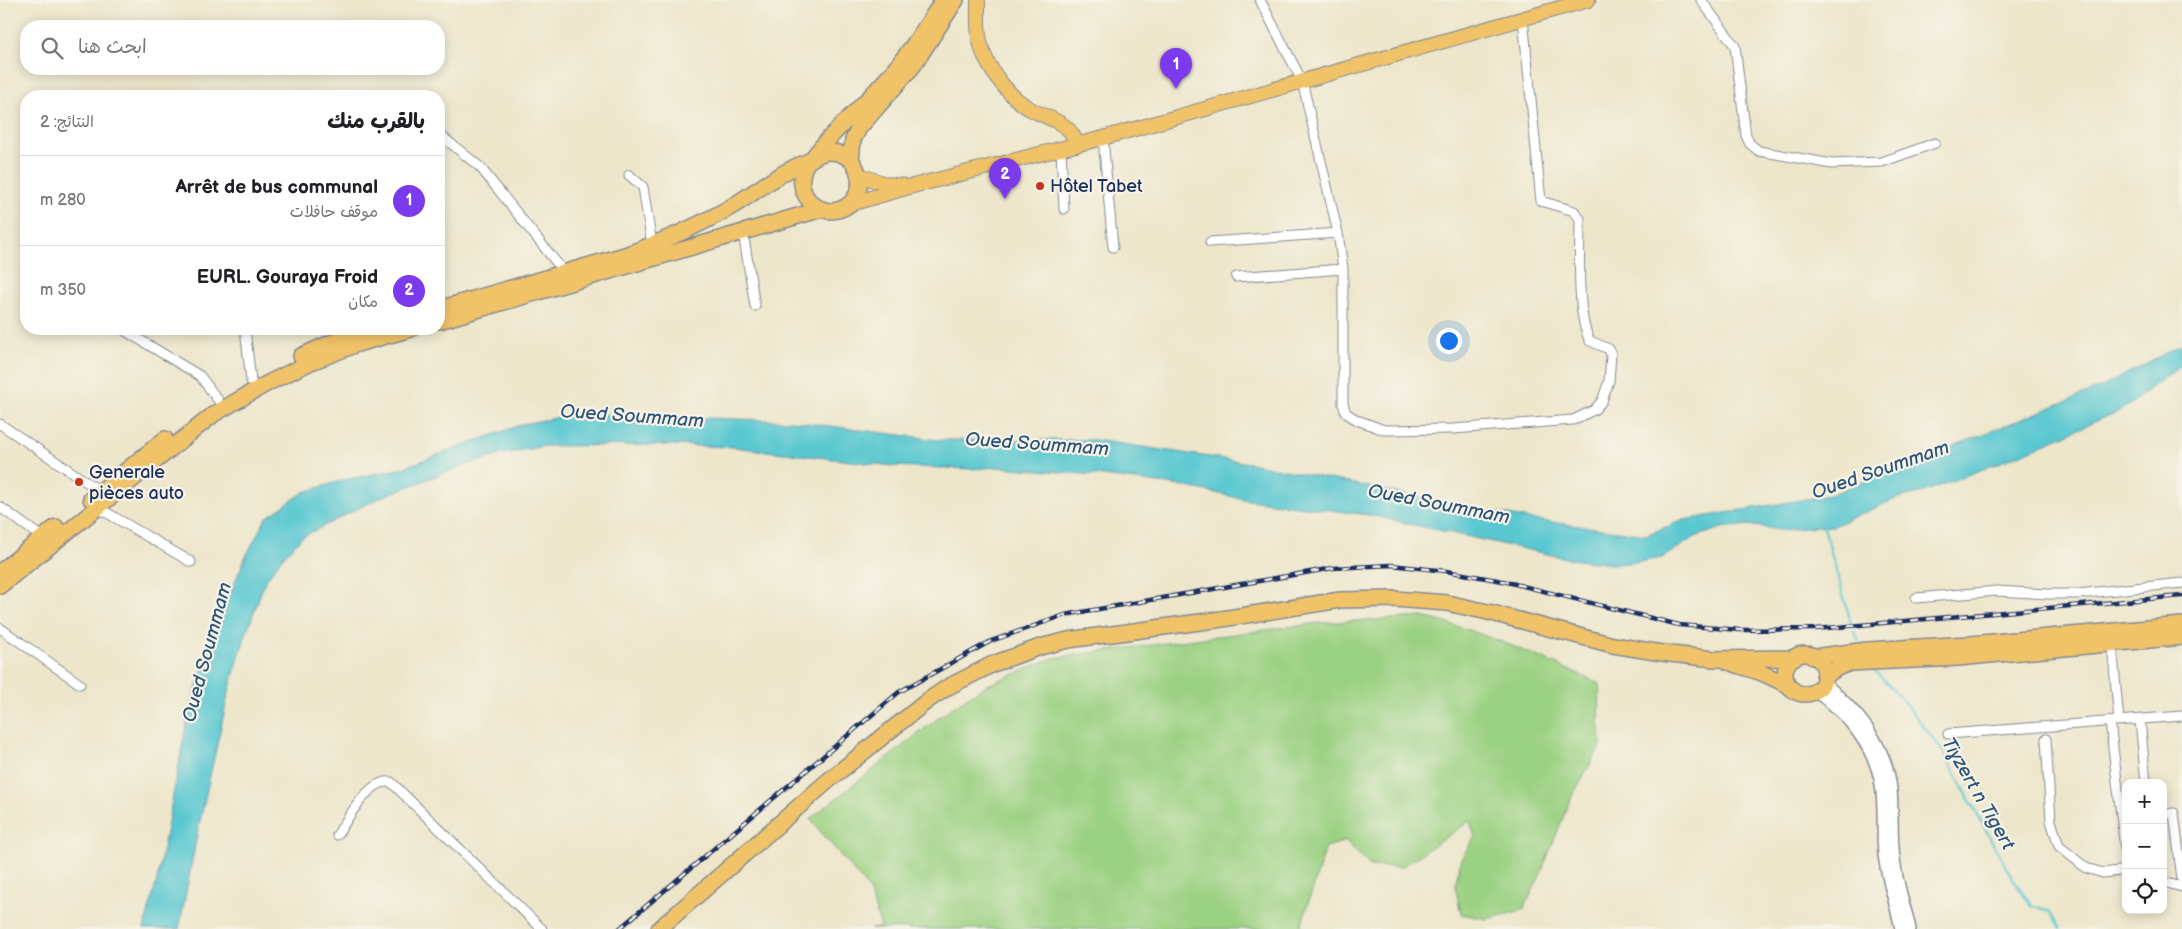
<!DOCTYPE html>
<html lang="ar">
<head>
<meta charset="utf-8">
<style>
  body { margin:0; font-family:"Balsamiq Sans","Playpen Sans Arabic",sans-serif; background:#f2f2f2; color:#202124; direction:rtl }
  .controls { position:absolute; right:15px; bottom:15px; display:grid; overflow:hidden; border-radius:10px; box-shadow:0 2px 12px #0003 }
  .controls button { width:45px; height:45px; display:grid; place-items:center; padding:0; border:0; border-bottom:1px solid #e0e0e0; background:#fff; color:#202124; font:25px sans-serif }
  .you { position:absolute; left:1448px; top:340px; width:18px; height:18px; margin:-12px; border:4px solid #fff; border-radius:50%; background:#1a73e8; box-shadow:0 0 0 8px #1a73e833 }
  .badge { display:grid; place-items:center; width:32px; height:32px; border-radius:50%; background:#7c3aed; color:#fff; font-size:16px; font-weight:700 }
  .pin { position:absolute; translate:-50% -41px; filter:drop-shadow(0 1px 2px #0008) }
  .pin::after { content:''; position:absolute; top:26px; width:18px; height:15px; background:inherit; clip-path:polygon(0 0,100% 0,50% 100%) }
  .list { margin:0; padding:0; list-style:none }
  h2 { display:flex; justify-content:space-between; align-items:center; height:65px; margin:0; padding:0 20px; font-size:21px }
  h2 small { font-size:16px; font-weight:400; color:#757577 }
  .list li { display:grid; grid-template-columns:32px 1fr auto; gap:15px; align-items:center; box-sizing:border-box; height:90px; padding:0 20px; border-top:1px solid #e0e0e0 }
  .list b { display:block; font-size:19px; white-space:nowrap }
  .list p { margin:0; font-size:16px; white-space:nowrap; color:#757577 }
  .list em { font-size:16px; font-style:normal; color:#757577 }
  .icon { flex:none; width:28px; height:28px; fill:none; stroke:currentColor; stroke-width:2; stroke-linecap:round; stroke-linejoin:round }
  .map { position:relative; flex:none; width:2182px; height:929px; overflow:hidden; direction:ltr }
  .search { position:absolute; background:#fff; box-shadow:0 2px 12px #0003; left:20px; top:20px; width:425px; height:55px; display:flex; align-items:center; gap:12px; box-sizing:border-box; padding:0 18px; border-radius:20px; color:#757577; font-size:19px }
  .panel { position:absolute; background:#fff; box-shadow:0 2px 12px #0003; left:20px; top:90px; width:425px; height:245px; border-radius:20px; direction:rtl }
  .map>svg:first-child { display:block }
  .green { fill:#9bd182; stroke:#5b8070 }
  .water { fill:#5ac8d0; stroke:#3a7c97 }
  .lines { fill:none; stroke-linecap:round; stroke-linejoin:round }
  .stream { stroke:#5ac8d0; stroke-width:2.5 }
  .minor-casing { stroke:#848a94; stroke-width:11 }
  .tertiary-casing { stroke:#848a94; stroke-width:14 }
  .primary-casing { stroke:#848a94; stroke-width:16 }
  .trunk-casing { stroke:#848a94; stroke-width:18 }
  .minor { stroke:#fff; stroke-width:9 }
  .tertiary { stroke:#fff; stroke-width:11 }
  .primary { stroke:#f1c369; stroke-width:14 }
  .trunk { stroke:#f1c369; stroke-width:15 }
  .rail-casing { stroke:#1b2f5e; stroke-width:4.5 }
  .rail { stroke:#f7f3e8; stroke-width:2.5; stroke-dasharray:8; stroke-linecap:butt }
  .poi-dot { fill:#c8321e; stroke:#f7f3e8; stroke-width:2 }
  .labels { text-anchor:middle; stroke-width:4.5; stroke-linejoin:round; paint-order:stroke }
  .poi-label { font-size:18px; fill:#1b2f5e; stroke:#f7f3e8; text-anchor:start }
  .water-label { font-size:19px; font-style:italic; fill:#2b557a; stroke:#f7f3e8 }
</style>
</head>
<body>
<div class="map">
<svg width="2182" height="929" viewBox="0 0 2182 929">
  <rect width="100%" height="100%" fill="#f7f3e8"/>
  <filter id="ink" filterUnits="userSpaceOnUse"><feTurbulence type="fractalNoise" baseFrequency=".02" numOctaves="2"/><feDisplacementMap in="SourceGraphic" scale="10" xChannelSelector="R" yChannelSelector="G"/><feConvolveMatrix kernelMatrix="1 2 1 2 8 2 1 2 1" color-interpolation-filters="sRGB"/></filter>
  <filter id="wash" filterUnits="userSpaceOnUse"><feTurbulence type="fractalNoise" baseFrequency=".0096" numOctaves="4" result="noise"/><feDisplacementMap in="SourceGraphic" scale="20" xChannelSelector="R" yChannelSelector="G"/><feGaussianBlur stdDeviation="1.12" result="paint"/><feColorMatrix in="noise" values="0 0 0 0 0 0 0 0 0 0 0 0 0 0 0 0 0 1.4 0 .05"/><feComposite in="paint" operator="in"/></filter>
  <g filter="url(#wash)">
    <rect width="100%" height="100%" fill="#ede6ca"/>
    <!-- green -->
    <path class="green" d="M1423,617C1486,632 1542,658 1600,684L1599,715L1601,745L1570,800L1539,878L1523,910L1487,919L1461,914L1455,885L1461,859L1475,837L1470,821L1402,867L1370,866L1346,841L1326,847L1300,929H870L881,927L868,888L810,819L947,711L985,686L1052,658L1318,623Z"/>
    <!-- water -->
    <path class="water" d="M2182,344V365L2151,387L2131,404L2115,413L2024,453L1924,492L1898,498L1833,526L1780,530L1748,525L1722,528L1695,537L1662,558L1638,562L1612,564L1570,559L1369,515L1248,500L1183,486L1095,475L999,467L970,469L893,466L733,447L675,445L544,446L503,454L460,467L381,497L302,537L282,558L265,581L245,637L229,691L198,830L179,929H144L157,880L189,711L201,673L229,596L245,558L266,518L304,492L344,480L399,469L523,424L560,417L598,414L791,421L939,440H1095L1250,463L1528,519L1646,535L1684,520L1830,495L2100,388Z"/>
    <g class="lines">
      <!-- stream -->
      <path class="stream" d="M1823,524L1851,623
        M1854,631L1859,641
        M1873,669L1902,699L1943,751L2007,869L2031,905L2049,911L2060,929"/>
    </g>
  </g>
  <g filter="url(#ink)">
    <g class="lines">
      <!-- minor casing -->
      <g class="minor-casing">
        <path id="minor" d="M1260,0L1302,81L1338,233L1343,269V404L1346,413L1357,420L1384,430L1453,429L1573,420L1594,410L1602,401L1609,381L1611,355L1609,349L1590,341C1576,315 1580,251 1580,219L1574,211L1541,201L1523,18
          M1701,0L1735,46L1746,136L1750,144L1759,151L1832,164L1882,162L1935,143
          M439,134L480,167L564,272
          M1103,138L1113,247
          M1061,149L1064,209
          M629,175L643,187L652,245
          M743,232L755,306
          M1210,242L1338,233
          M1236,277L1343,269
          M122,329L200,376L218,400
          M245,329L251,381
          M0,424L100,491
          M0,507L43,538
          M97,507L191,562
          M1916,598L1997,591L2048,594H2078L2182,583
          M0,628L80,684
          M2112,644L2119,721
          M2140,720L2146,783
          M2110,722L2126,857
          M1948,734L2182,716
          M2046,739L2051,821L2059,846L2086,868L2103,873L2126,870
          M2163,814L2174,813L2182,880
          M337,835C348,819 369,778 391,782L542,929
          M2163,882L2182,887"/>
      </g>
      <!-- tertiary casing -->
      <g class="tertiary-casing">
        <path id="tertiary" d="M1823,682C1856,711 1886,742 1891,789C1893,812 1891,835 1894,858C1896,882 1905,906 1910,929
          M1814,691C1845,709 1876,749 1881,785C1885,808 1882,831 1884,854C1887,880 1896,904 1901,929"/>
      </g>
      <!-- primary casing -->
      <g class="primary-casing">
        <path id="primary" d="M978,0C978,14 977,29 980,42C986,68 1008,96 1030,109C1049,119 1071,122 1077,145
          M859,175L886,184L904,186
          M847,205L909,187L1103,138L1588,0"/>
      </g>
      <!-- trunk casing -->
      <g class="trunk-casing">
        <path id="trunk" d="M814,156C834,130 860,109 882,84C906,58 924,30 943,0
          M851,160L853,140L859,128L913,66L956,0
          M439,309L625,255C664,241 701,225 736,204C755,192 773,178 793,168C798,165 803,164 807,162C814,158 818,153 827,152C840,151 853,158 857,170C861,180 860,190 854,199C831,229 785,197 808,161
          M439,321L822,209
          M301,356L346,336L369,329
          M91,499L165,439
          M0,572L56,527
          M0,586L214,414L268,383L309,363L357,344L411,329
          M1785 674a20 20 0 1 1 40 0a20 20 0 1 1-40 0Z
          M1813,657L1867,650L1970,644L2182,625
          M1728,662L1762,673L1788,685
          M1824,677L1839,667L1850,663L1958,658L2182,637
          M659,929L829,780L927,701L948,687L993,664L1040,647L1068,640L1222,619L1340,600L1394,599L1447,603L1488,612L1613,645L1662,653L1714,659L1794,658"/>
      </g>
      <!-- minor -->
      <use href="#minor" class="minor"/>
      <!-- tertiary -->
      <use href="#tertiary" class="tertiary"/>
      <!-- primary -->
      <use href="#primary" class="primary"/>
      <!-- trunk -->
      <use href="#trunk" class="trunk"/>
      <!-- rail casing -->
      <g class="rail-casing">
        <path id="rail" d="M619,929L899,692L991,641L1065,615L1333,568L1391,565L1446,571L1503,581L1679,625L1740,630L1816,629L2182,596"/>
      </g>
      <!-- rail -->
      <use href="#rail" class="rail"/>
    </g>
  </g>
  <!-- markers -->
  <g class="poi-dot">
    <circle cx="1040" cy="186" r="5"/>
    <circle cx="79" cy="482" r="5"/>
  </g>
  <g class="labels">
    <!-- poi labels -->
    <g class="poi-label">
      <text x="1050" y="192">Hôtel Tabet</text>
      <text x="89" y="478">Generale<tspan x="89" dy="21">pièces auto</tspan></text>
    </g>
    <!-- water labels -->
    <g class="water-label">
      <text transform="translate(632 415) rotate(4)" y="7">Oued Soummam</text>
      <text transform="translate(1037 443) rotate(4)" y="7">Oued Soummam</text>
      <text transform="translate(1880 469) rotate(-19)" y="7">Oued Soummam</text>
      <text transform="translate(1439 503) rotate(11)" y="7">Oued Soummam</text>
      <text transform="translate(206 652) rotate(-75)" y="7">Oued Soummam</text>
      <text transform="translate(1979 793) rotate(60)" y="7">Tiɣzert n Tigert</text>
    </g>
  </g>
</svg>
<div class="controls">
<button>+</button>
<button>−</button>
<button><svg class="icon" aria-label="locate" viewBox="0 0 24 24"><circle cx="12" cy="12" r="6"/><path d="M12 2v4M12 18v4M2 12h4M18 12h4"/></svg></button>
</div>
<div class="you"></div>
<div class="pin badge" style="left:1176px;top:89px">1</div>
<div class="pin badge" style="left:1005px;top:199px">2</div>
<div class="search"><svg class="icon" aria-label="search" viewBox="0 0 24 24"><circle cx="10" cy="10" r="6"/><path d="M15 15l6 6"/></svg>ابحث هنا</div>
<section class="panel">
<h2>بالقرب منك<small>النتائج: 2</small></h2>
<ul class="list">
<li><span class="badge">1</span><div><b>Arrêt de bus communal</b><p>موقف حافلات</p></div><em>280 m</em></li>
<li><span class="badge">2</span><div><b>EURL. Gouraya Froid</b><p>مكان</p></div><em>350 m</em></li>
</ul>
</section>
</div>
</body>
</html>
